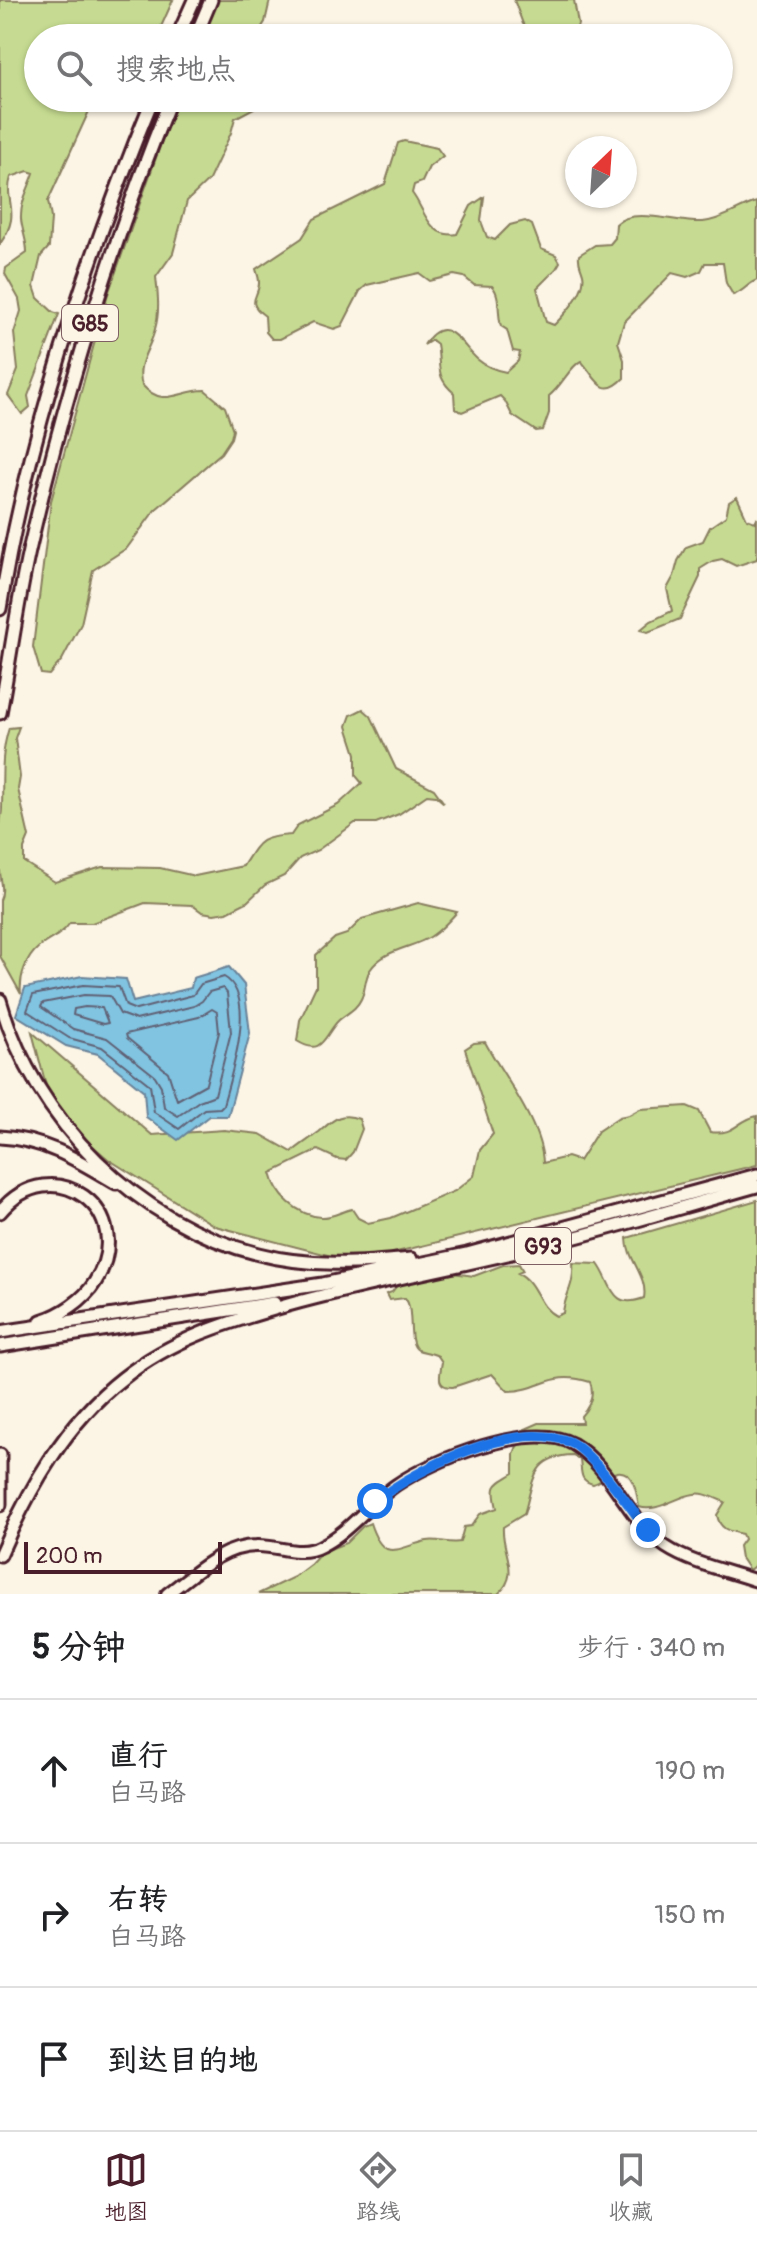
<!DOCTYPE html>
<html lang="zh">
<head>
<meta charset="utf-8">
<style>
  body { margin:0; font-family:Pangolin,"LXGW WenKai TC",sans-serif; background:#f2f2f2; color:#202124 }
  .compass { position:absolute; left:565px; top:136px; width:72px; height:72px; border-radius:50%; background:#fff; box-shadow:0 2px 6px #0004; rotate:25deg }
  .scale { position:absolute; left:24px; bottom:20px; width:198px; box-sizing:border-box; padding-left:8px; border:4px solid #4a1f2b; border-top:0; font-size:22px; line-height:28px; white-space:nowrap; color:#4a1f2b; -webkit-text-stroke:6px #fcf5e5; paint-order:stroke }
  .stop { position:absolute; width:24px; height:24px; margin:-18px; border:6px solid #1a73e8; border-radius:50%; background:#fff }
  .stop.end { background:#1a73e8; border-color:#fff; box-shadow:0 2px 8px #0008 }
  .list { margin:0; padding:0; list-style:none }
  h2 { display:flex; justify-content:space-between; align-items:center; height:104px; margin:0; padding:0 32px; font-size:34px }
  h2 small { font-size:26px; font-weight:400; color:#757577 }
  .list li { display:grid; grid-template-columns:52px 1fr auto; gap:24px; align-items:center; box-sizing:border-box; height:144px; padding:0 32px; border-top:2px solid #e0e0e0 }
  .list b { display:block; font-size:30px; white-space:nowrap }
  .list p { margin:0; font-size:26px; white-space:nowrap; color:#757577 }
  .list em { font-size:26px; font-style:normal; color:#757577 }
  .icon { flex:none; width:44px; height:44px; fill:none; stroke:currentColor; stroke-width:2; stroke-linecap:round; stroke-linejoin:round }
  .map { position:relative; flex:none; width:757px; height:1594px; overflow:hidden }
  .search { position:absolute; background:#fff; box-shadow:0 2px 6px #0004; left:24px; right:24px; top:24px; height:88px; display:flex; align-items:center; gap:20px; box-sizing:border-box; padding:0 28px; border-radius:44px; color:#757577; font-size:30px }
  .sheet { height:536px; background:#fff }
  nav { display:flex; justify-content:space-around; align-items:center; box-sizing:border-box; height:112px; border-top:2px solid #e0e0e0; background:#fff; font-size:22px; color:#757577 }
  nav a { display:grid; justify-items:center; gap:4px }
  nav .on { color:#4a1f2b }
  .map>svg:first-child { display:block }
  .green { fill:#c6db91; stroke:#887d5e; stroke-width:2 }
  .water { fill:#80c4e1; stroke:#6a8298; stroke-width:2 }
  .lines { fill:none; stroke-linecap:round; stroke-linejoin:round }
  .shore { stroke:#606174; stroke-width:2 }
  .major-casing { stroke:#4a1f2b; stroke-width:16 }
  .highway-casing { stroke:#4a1f2b; stroke-width:17 }
  .major { stroke:#fcf5e5; stroke-width:10 }
  .highway { stroke:#fcf5e5; stroke-width:11 }
  .route { stroke:#1a73e8; stroke-width:10 }
  .labels { text-anchor:middle; stroke-width:7; stroke-linejoin:round; paint-order:stroke }
  .shield { fill:#fcf5e5; stroke:#7f5f63; stroke-width:2 }
  .shield-label { font-size:22px; font-weight:bold; fill:#4a1f2b }
</style>
</head>
<body>
<div class="map">
<svg width="757" height="1594" viewBox="0 0 757 1594">
  <rect width="100%" height="100%" fill="#fcf5e5"/>
  <filter id="ink" filterUnits="userSpaceOnUse"><feTurbulence type="fractalNoise" baseFrequency=".0125" numOctaves="2"/><feDisplacementMap in="SourceGraphic" scale="16" xChannelSelector="R" yChannelSelector="G"/><feConvolveMatrix kernelMatrix="1 2 1 2 8 2 1 2 1" color-interpolation-filters="sRGB"/></filter>
  <g filter="url(#ink)">
    <!-- green -->
    <path class="green" d="M0,0H173L156,38H38V98H95L48,201L51,218L49,247L41,256L34,286L38,298L53,312L59,314L28,396L30,407L22,414L8,395L18,370L14,333L21,311L19,299L5,274L6,268L27,253C27,240 22,231 21,219C20,202 29,188 34,173L28,171L11,177C3,203 23,211 0,244Z
      M210,0H270L265,22L255,38H192Z
      M514,0H574L578,24L576,32H569L557,38H535L523,24Z
      M177,98H265L256,107L235,118L231,133L209,180L187,201L173,253L156,277C158,295 160,312 155,329C151,348 135,364 142,385C164,409 179,390 205,390L225,407L233,430L231,438L221,453L155,510L127,548L93,570L81,624L62,660L49,675L41,674L33,647L51,501L107,297Z
      M404,141L437,148L443,156L429,167L422,182L414,185L412,193C425,210 429,239 457,234L471,206L484,197L481,221L487,237L495,240L510,225L525,221L532,225L541,249L556,255L560,262L556,269L537,288L546,322L554,325C565,314 587,291 583,274C581,266 578,264 579,255L595,245L610,244L615,238L616,224C634,206 679,224 703,222C723,220 739,207 757,202V280C747,284 743,292 733,295L726,283L723,263H705L701,271L687,277L672,273L624,322L618,342L624,360V378C601,402 595,375 581,361C570,366 562,386 549,396V413L543,430L536,431L512,415L505,401L500,396L462,412L455,409L454,393C435,377 441,367 437,344L432,340L424,345C445,311 460,343 477,359C485,366 495,370 506,372L518,361L520,352L513,351L507,330L501,326C497,313 501,295 492,286L474,285L464,277L454,275L430,281L419,273L367,285L360,291L342,326L334,329L313,322L280,339H272L266,332L265,316C244,301 260,297 259,282C259,277 257,273 256,269L302,238L314,219L385,184L398,143Z
      M737,497L747,519L755,522L757,518V559L736,566L722,559L713,561L700,569V577L680,619L648,632L640,630L651,621L672,611L667,589L674,576L678,561L686,547L703,541L710,527L726,516L729,502Z
      M363,709L371,716L396,769L434,789L444,803L436,796L427,795L399,814L376,823H355L318,850L300,858L284,876L265,885L247,902L227,912L214,914L202,912L192,905L145,903L92,923H70C61,936 50,938 39,947C26,958 19,977 21,994L0,956V900C5,890 0,880 0,870C0,855 0,841 0,826C0,820 2,814 2,808C3,781 0,755 9,728L19,727L15,738L20,777L18,789L29,837L24,849V862L55,882L102,867L160,868L195,876L243,866C259,841 259,837 291,835L298,825L338,805L362,783L356,776V754L347,726L351,715Z
      M418,903L457,912C449,921 440,931 430,937C410,949 384,949 370,970C364,980 366,990 361,999C356,1010 347,1013 339,1020C324,1034 324,1058 297,1041L300,1020L316,986V955L335,938L347,934L362,919Z
      M32,1032L152,1135L224,1130L260,1134L292,1152C300,1145 310,1139 319,1132C332,1121 340,1111 359,1119L362,1129L353,1152L346,1160L337,1159L318,1150L271,1173C276,1195 297,1215 321,1217C331,1218 342,1211 352,1209L358,1218L368,1223L391,1218L455,1191L474,1176L480,1150L493,1134L465,1049L474,1043L485,1042C503,1076 542,1125 543,1163L567,1157L579,1161L598,1131L619,1117L629,1115L640,1109L687,1106L699,1111L710,1132C735,1136 737,1120 757,1116V1165L355,1262L215,1226L108,1159L86,1140L48,1093Z
      M757,1200V1564L749,1570L741,1558L739,1546L744,1539L742,1534C729,1531 720,1530 717,1515L725,1502C714,1498 705,1492 694,1494C675,1497 657,1513 639,1507C637,1495 634,1469 617,1472C609,1474 601,1482 593,1484C579,1480 582,1473 580,1460L573,1455C530,1456 534,1483 524,1514L503,1527C501,1552 522,1573 498,1594H258L294,1577L311,1564L322,1552L346,1543L363,1526L370,1523C384,1565 397,1547 427,1541C438,1539 449,1544 460,1542L464,1527L471,1526L480,1514L497,1508C491,1483 495,1485 514,1473V1454L523,1430L539,1423H582L581,1416C590,1406 595,1395 590,1382C550,1369 542,1391 508,1391L492,1374L453,1387C435,1388 440,1374 442,1362L438,1356C432,1353 424,1352 418,1350C406,1343 415,1309 405,1298L389,1300L386,1294L392,1292L402,1279L446,1272L474,1276L503,1265L519,1264L523,1271L518,1273C538,1283 537,1307 556,1316L563,1313C564,1296 575,1286 573,1263L598,1264C612,1282 610,1311 644,1298C648,1276 627,1260 627,1238Z"/>
    <!-- water -->
    <path class="water" d="M229,967L244,985L250,1033L228,1116H209L178,1140L146,1117L144,1091L98,1054L66,1046L16,1015L25,988L82,976L126,979L133,1002L191,988L193,978Z"/>
    <g class="lines">
      <!-- shore -->
      <path class="shore" d="M224,977C258,996 231,1075 223,1105L220,1108L204,1109L179,1129L154,1112L150,1085L102,1047L69,1038L27,1011L33,995L83,985L119,987L126,1006L136,1010L193,995L201,984Z
        M223,988L227,993L231,1032L215,1095L199,1101L178,1116L164,1107L161,1086L155,1076L107,1038L73,1029L41,1007L43,1003L84,995L110,996L120,1014L136,1020L194,1006L202,1001L209,992Z
        M85,1007L102,1008L108,1023L103,1024L73,1015L74,1009Z
        M212,1009L217,1012L219,1032L206,1084L177,1100L168,1072L127,1038L126,1034L199,1017Z"/>
      <!-- major casing -->
      <g class="major-casing">
        <path id="major" d="M167,1594C193,1575 221,1546 256,1546C279,1545 299,1558 321,1546C349,1532 370,1503 396,1485C432,1460 532,1420 573,1444C613,1468 628,1522 666,1547C692,1564 728,1571 757,1581"/>
      </g>
      <!-- highway casing -->
      <g class="highway-casing">
        <path id="highway" d="M177,38L194,0
          M195,38L211,0
          M0,609C27,438 87,258 153,98
          M0,713C10,660 17,605 29,551C64,397 111,245 171,98
          M0,1000C34,1120 138,1224 259,1254C308,1267 360,1264 411,1259
          M0,1137C45,1139 79,1161 116,1183
          M0,1212C52,1148 140,1211 95,1282C84,1300 61,1315 41,1321
          M0,1332L323,1284L467,1254L757,1175
          M0,1346L274,1303
          M0,1455V1505
          M0,1555C29,1489 65,1423 123,1378C172,1339 228,1322 288,1305C371,1282 457,1267 541,1246C614,1228 685,1206 757,1186"/>
      </g>
      <!-- major -->
      <use href="#major" class="major"/>
      <!-- highway -->
      <use href="#highway" class="highway"/>
    </g>
  </g>
  <g class="lines" filter="url(#ink)">
    <!-- route -->
    <path class="route" d="M375,1501C419,1468 514,1419 570,1442C592,1452 631,1509 648,1530"/>
  </g>
  <g class="labels">
    <!-- shield labels -->
    <g class="shield">
      <rect x="62" y="305" width="56" height="36" rx="6"/>
      <rect x="515" y="1228" width="56" height="36" rx="6"/>
    </g>
    <g class="shield-label">
      <text x="90" y="331">G85</text>
      <text x="543" y="1254">G93</text>
    </g>
  </g>
</svg>
<svg class="compass" viewBox="-18 -18 36 36"><path d="M0-13l5 13h-10z" fill="#e53935"/><path d="M0 13l5-13h-10z" fill="#757577"/></svg>
<div class="scale">200 m</div>
<div class="stop" style="left:375px;top:1501px"></div>
<div class="stop end" style="left:648px;top:1530px"></div>
<div class="search"><svg class="icon" aria-label="search" viewBox="0 0 24 24"><circle cx="10" cy="10" r="6"/><path d="M15 15l6 6"/></svg>搜索地点</div>
</div>
<section class="sheet">
<h2>5 分钟<small>步行 · 340 m</small></h2>
<ul class="list">
<li><svg class="icon" aria-label="ahead" viewBox="0 0 24 24"><path d="M12 20V5M6 11l6-6 6 6"/></svg><div><b>直行</b><p>白马路</p></div><em>190 m</em></li>
<li><svg class="icon" aria-label="right" viewBox="0 0 24 24"><path d="M7 20v-9h11M14 6l5 5-5 5"/></svg><div><b>右转</b><p>白马路</p></div><em>150 m</em></li>
<li><svg class="icon" aria-label="arrive" viewBox="0 0 24 24"><path d="M6 21V4h12l-3 4 3 4H6"/></svg><div><b>到达目的地</b></div></li>
</ul>
</section>
<nav>
<a class="on"><svg class="icon" aria-label="map" viewBox="0 0 24 24"><path d="M3 6l6-2 6 2 6-2v14l-6 2-6-2-6 2zM9 4v14M15 6v14"/></svg>地图</a>
<a><svg class="icon" aria-label="directions" viewBox="0 0 24 24"><path d="M12 3l9 9-9 9-9-9zM9 14v-3h6M13 9l2 2-2 2"/></svg>路线</a>
<a><svg class="icon" aria-label="saved" viewBox="0 0 24 24"><path d="M7 4h10v16l-5-4-5 4z"/></svg>收藏</a>
</nav>
</body>
</html>
